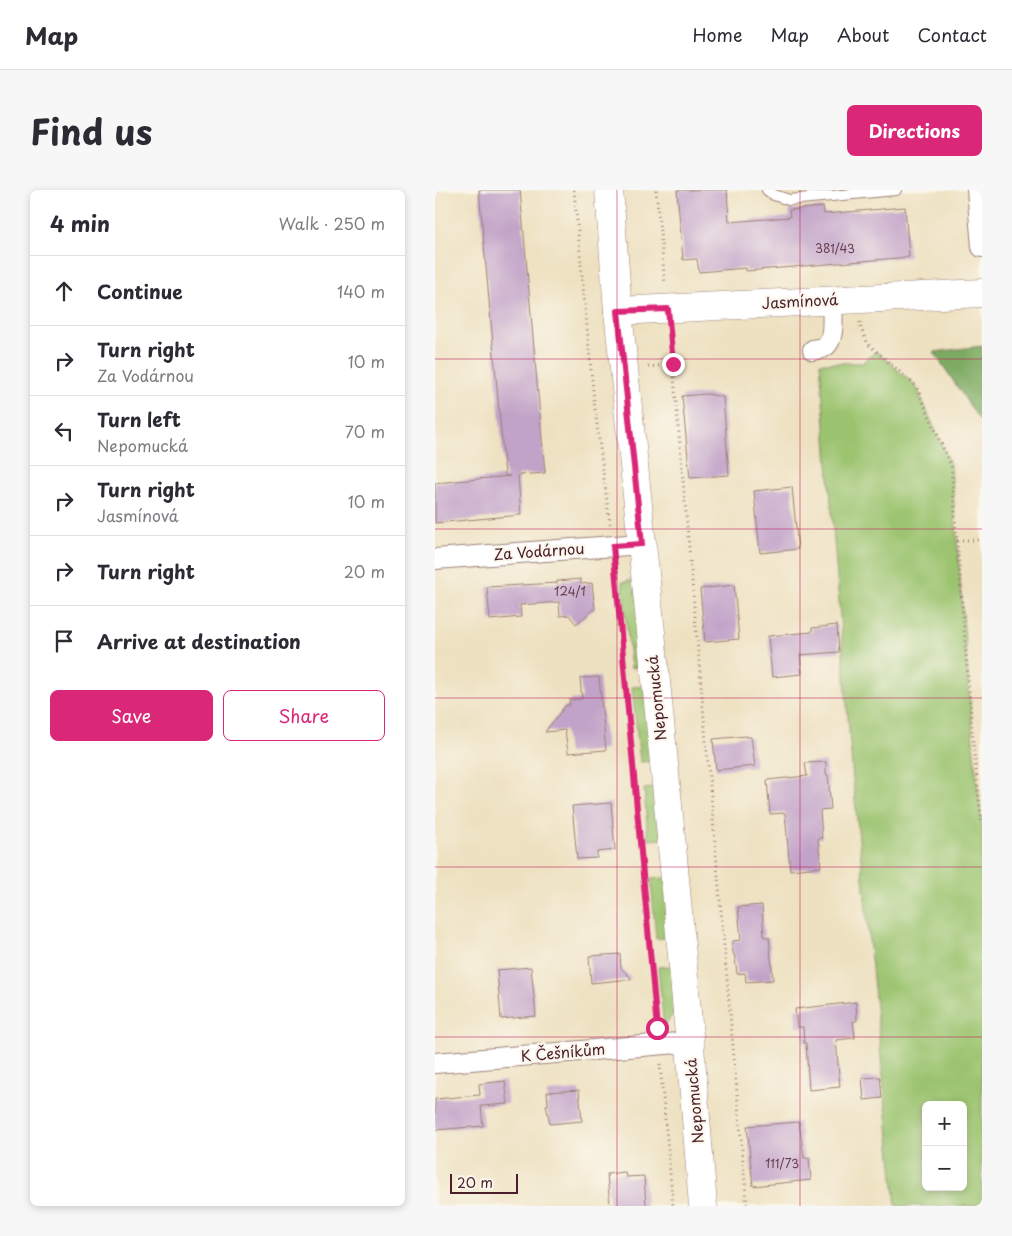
<!DOCTYPE html>
<html lang="en">
<head>
<meta charset="utf-8">
<style>
  body { margin:0; font-family:"Playpen Sans",sans-serif; background:#f7f7f7; color:#2b2b33 }
  .controls { position:absolute; right:15px; bottom:15px; display:grid; overflow:hidden; border-radius:8px; box-shadow:0 2px 8px #0003 }
  .controls button { width:45px; height:45px; display:grid; place-items:center; padding:0; border:0; border-bottom:1px solid #e1e1e2; background:#fff; color:#2b2b33; font:25px sans-serif }
  .scale { position:absolute; left:15px; bottom:12px; width:68px; box-sizing:border-box; padding-left:5px; border:2px solid #4a1f2b; border-top:0; font-size:14px; line-height:18px; white-space:nowrap; color:#4a1f2b; -webkit-text-stroke:4px #fbf7ec; paint-order:stroke }
  .stop { position:absolute; width:15px; height:15px; margin:-11px; border:4px solid #db2777; border-radius:50%; background:#fff }
  .stop.end { background:#db2777; border-color:#fff; box-shadow:0 1px 5px #0008 }
  .list { margin:0; padding:0; list-style:none }
  h2 { display:flex; justify-content:space-between; align-items:center; height:65px; margin:0; padding:0 20px; font-size:21px }
  h2 small { font-size:16px; font-weight:400; color:#7c7c81 }
  .list li { display:grid; grid-template-columns:32px 1fr auto; gap:15px; align-items:center; box-sizing:border-box; height:70px; padding:0 20px; border-top:1px solid #e1e1e2 }
  .list b { display:block; font-size:19px; white-space:nowrap }
  .list p { margin:0; font-size:16px; white-space:nowrap; color:#7c7c81 }
  .list em { font-size:16px; font-style:normal; color:#7c7c81 }
  .actions { display:flex; gap:10px; padding:15px 20px }
  .actions a { flex:1; padding:11px 0; border:1px solid #db2777; border-radius:8px; text-align:center; font-size:18px; color:#db2777 }
  .actions .main { background:#db2777; color:#fff }
  .icon { flex:none; width:28px; height:28px; fill:none; stroke:currentColor; stroke-width:2; stroke-linecap:round; stroke-linejoin:round }
  .map { position:relative; flex:none; width:547px; height:1016px; overflow:hidden; border-radius:8px }
  header { display:flex; align-items:center; gap:30px; box-sizing:border-box; height:70px; padding:0 25px; background:#fff; border-bottom:1px solid #e1e1e2 }
  header strong { font-size:24px }
  nav { display:flex; gap:28px; margin-inline-start:auto; font-size:18px }
  .intro { display:flex; align-items:center; justify-content:space-between; box-sizing:border-box; height:120px; padding:0 30px }
  h1 { margin:0; font-size:35px }
  .button { padding:12px 22px; border-radius:8px; background:#db2777; color:#fff; font-size:18px; font-weight:700 }
  main { display:flex; gap:30px; padding:0 30px }
  aside { flex:1; background:#fff; border-radius:8px; box-shadow:0 2px 8px #0003 }
  .map>svg:first-child { display:block }
  .green { fill:#9cc470; stroke:#73724e; fill-rule:evenodd }
  .forest { fill:#7daa62; stroke:#646446 }
  .building { fill:#c1a2c8 }
  .lines { fill:none; stroke-linecap:round; stroke-linejoin:round }
  .lane-casing { stroke:#9c8076; stroke-width:12 }
  .street-casing { stroke:#9c8076; stroke-width:22 }
  .secondary-casing { stroke:#9c8076; stroke-width:29 }
  .primary-casing { stroke:#9c8076; stroke-width:29 }
  .path { stroke:#9c8076; stroke-width:3; stroke-dasharray:1 4; stroke-linecap:butt }
  .lane { stroke:#fff; stroke-width:10 }
  .street { stroke:#fff; stroke-width:20 }
  .secondary { stroke:#fff; stroke-width:28 }
  .primary { stroke:#fff; stroke-width:28 }
  .route { stroke:#db2777; stroke-width:6 }
  .grid { fill:none; stroke:#c2185b; stroke-width:1; stroke-opacity:0.55 }
  .labels { text-anchor:middle; stroke-width:4.5; stroke-linejoin:round; paint-order:stroke }
  .number-label { font-size:12px; fill:#684052 }
  .street-label { font-size:15px; fill:#4a1f2b; stroke:#fbf7ec }
</style>
</head>
<body>
<header>
<strong>Map</strong>
<nav><a>Home</a><a>Map</a><a>About</a><a>Contact</a></nav>
</header>
<div class="intro"><h1>Find us</h1><a class="button">Directions</a></div>
<main>
<aside>
<h2>4 min<small>Walk · 250 m</small></h2>
<ul class="list">
<li><svg class="icon" aria-label="ahead" viewBox="0 0 24 24"><path d="M12 20V5M6 11l6-6 6 6"/></svg><div><b>Continue</b></div><em>140 m</em></li>
<li><svg class="icon" aria-label="right" viewBox="0 0 24 24"><path d="M7 20v-9h11M14 6l5 5-5 5"/></svg><div><b>Turn right</b><p>Za Vodárnou</p></div><em>10 m</em></li>
<li><svg class="icon" aria-label="left" viewBox="0 0 24 24"><path d="M17 20v-9H6M10 6l-5 5 5 5"/></svg><div><b>Turn left</b><p>Nepomucká</p></div><em>70 m</em></li>
<li><svg class="icon" aria-label="right" viewBox="0 0 24 24"><path d="M7 20v-9h11M14 6l5 5-5 5"/></svg><div><b>Turn right</b><p>Jasmínová</p></div><em>10 m</em></li>
<li><svg class="icon" aria-label="right" viewBox="0 0 24 24"><path d="M7 20v-9h11M14 6l5 5-5 5"/></svg><div><b>Turn right</b></div><em>20 m</em></li>
<li><svg class="icon" aria-label="arrive" viewBox="0 0 24 24"><path d="M6 21V4h12l-3 4 3 4H6"/></svg><div><b>Arrive at destination</b></div></li>
</ul>
<div class="actions"><a class="main">Save</a><a>Share</a></div>
</aside>
<div class="map">
<svg width="547" height="1016" viewBox="0 0 547 1016">
  <rect width="100%" height="100%" fill="#fbf7ec"/>
  <filter id="ink" filterUnits="userSpaceOnUse"><feTurbulence type="fractalNoise" baseFrequency=".02" numOctaves="2"/><feDisplacementMap in="SourceGraphic" scale="10" xChannelSelector="R" yChannelSelector="G"/><feConvolveMatrix kernelMatrix="1 2 1 2 8 2 1 2 1" color-interpolation-filters="sRGB"/></filter>
  <filter id="wash" filterUnits="userSpaceOnUse"><feTurbulence type="fractalNoise" baseFrequency=".0096" numOctaves="4" result="noise"/><feDisplacementMap in="SourceGraphic" scale="20" xChannelSelector="R" yChannelSelector="G"/><feGaussianBlur stdDeviation="1.12" result="paint"/><feColorMatrix in="noise" values="0 0 0 0 0 0 0 0 0 0 0 0 0 0 0 0 0 1.4 0 .05"/><feComposite in="paint" operator="in"/></filter>
  <g filter="url(#wash)">
    <rect width="100%" height="100%" fill="#eee1c1"/>
    <!-- green -->
    <path class="green" d="M441,161L481,196L516,276L539,563L547,635V1016H461L418,590L385,173H427ZM491,915H528V997H491Z
      M201,390L210,476L196,478L187,392Z
      M211,496L220,571L205,572L197,497Z
      M223,597L227,649L213,650L209,599Z
      M231,688L235,747L221,749L216,689Z
      M238,776L241,819L229,838L223,777Z"/>
    <!-- forest -->
    <path class="forest" d="M547,156V234L499,162Z"/>
    <g id="blocks">
      <!-- building -->
      <path class="building" d="M44,0H85L110,283L83,285L86,325L0,333V293L75,286H70Z
        M242,0H292L294,32L355,27L354,20L388,17L389,24L470,17L474,67L311,81V78L264,82L262,69L248,70Z
        M272,204L288,207L294,285L255,288L247,206Z
        M357,297L363,359L325,363L319,301Z
        M146,389V394L157,393L160,420H158L141,434L134,425L125,426L124,412L85,415L86,427L55,430L52,397L122,393V391Z
        M299,395L304,449L270,452L265,399Z
        M402,435L404,462L365,465L367,484L337,487L333,446L377,442V438Z
        M164,487L171,560L133,563L130,540L110,542L130,516L135,515L134,510L147,509L145,488Z
        M312,546V547H316L320,576L281,580L278,549Z
        M391,572V585H393L396,619L385,620L387,648H383L386,677L355,680L350,623L335,624L332,590L372,586L370,573Z
        M176,613L180,660L162,662V668L142,669L137,616Z
        M327,715L329,747H334L338,790L311,792L310,783L302,784L300,768L297,759L298,751L306,750L303,717Z
        M185,764L186,778L197,789L156,793L154,766Z
        M96,777L101,826L66,829L62,780Z
        M421,812L422,831H418L420,848L401,850L405,897L374,900L371,853H369L368,837H362L360,819Z
        M445,887L447,908L429,910L427,888Z
        M70,891L73,914L46,916L48,936L0,940V909L45,905L44,894Z
        M144,900L147,931L115,934L111,915H113L112,902Z
        M364,932L369,968H374L376,990L318,996L312,936Z
        M190,982L191,987L209,986L211,1016H175L172,984Z"/>
    </g>
  </g>
  <g filter="url(#ink)">
    <use href="#blocks" fill-opacity="0" stroke="#9c8076" stroke-width="1"/>
    <g class="lines">
      <!-- lane casing -->
      <g class="lane-casing">
        <path id="lane" d="M332,0L339,5L354,10L461,0"/>
      </g>
      <!-- street casing -->
      <g class="street-casing">
        <path id="street" d="M542,0L547,57
          M378,160C381,159 387,159 389,157C401,150 397,122 397,110
          M0,369L207,354
          M0,873L255,852"/>
      </g>
      <!-- secondary casing -->
      <g class="secondary-casing">
        <path id="secondary" d="M183,121C214,419 245,717 268,1016"/>
      </g>
      <!-- primary casing -->
      <g class="primary-casing">
        <path id="primary" d="M174,0L183,121L547,103"/>
      </g>
      <!-- path -->
      <path class="path" d="M139,0L159,211L175,335
        M221,0L230,94
        M425,132L426,139L433,154L481,196L516,276L539,563L547,635
        M235,142L312,1016
        M213,177L238,174
        M522,350H547
        M179,376L222,835
        M225,874L238,1016"/>
      <!-- lane -->
      <use href="#lane" class="lane"/>
      <!-- street -->
      <use href="#street" class="street"/>
      <!-- secondary -->
      <use href="#secondary" class="secondary"/>
      <!-- primary -->
      <use href="#primary" class="primary"/>
    </g>
  </g>
  <g class="lines" filter="url(#ink)">
    <!-- route -->
    <path class="route" d="M222,838L178,356L207,354L183,121L233,119L238,174"/>
  </g>
  <!-- grid -->
  <path class="grid" d="M182,0V1016M365,0V1016M0,169H547M0,339H547M0,508H547M0,677H547M0,847H547"/>
  <g class="labels">
    <!-- number labels -->
    <g class="number-label">
      <text x="400" y="63">381/43</text>
      <text x="135" y="406">124/1</text>
      <text x="347" y="978">111/73</text>
    </g>
    <!-- street labels -->
    <g class="street-label">
      <text transform="translate(365 112) rotate(-3)" y="5">Jasmínová</text>
      <text transform="translate(104 362) rotate(-4)" y="5">Za Vodárnou</text>
      <text transform="translate(222 508) rotate(-96)" y="5">Nepomucká</text>
      <text transform="translate(128 863) rotate(-5)" y="5">K Češníkům</text>
      <text transform="translate(260 911) rotate(-95)" y="5">Nepomucká</text>
    </g>
  </g>
</svg>
<div class="controls">
<button>+</button>
<button>−</button>
</div>
<div class="scale">20 m</div>
<div class="stop" style="left:222px;top:838px"></div>
<div class="stop end" style="left:238px;top:174px"></div>
</div>
</main>
</body>
</html>
